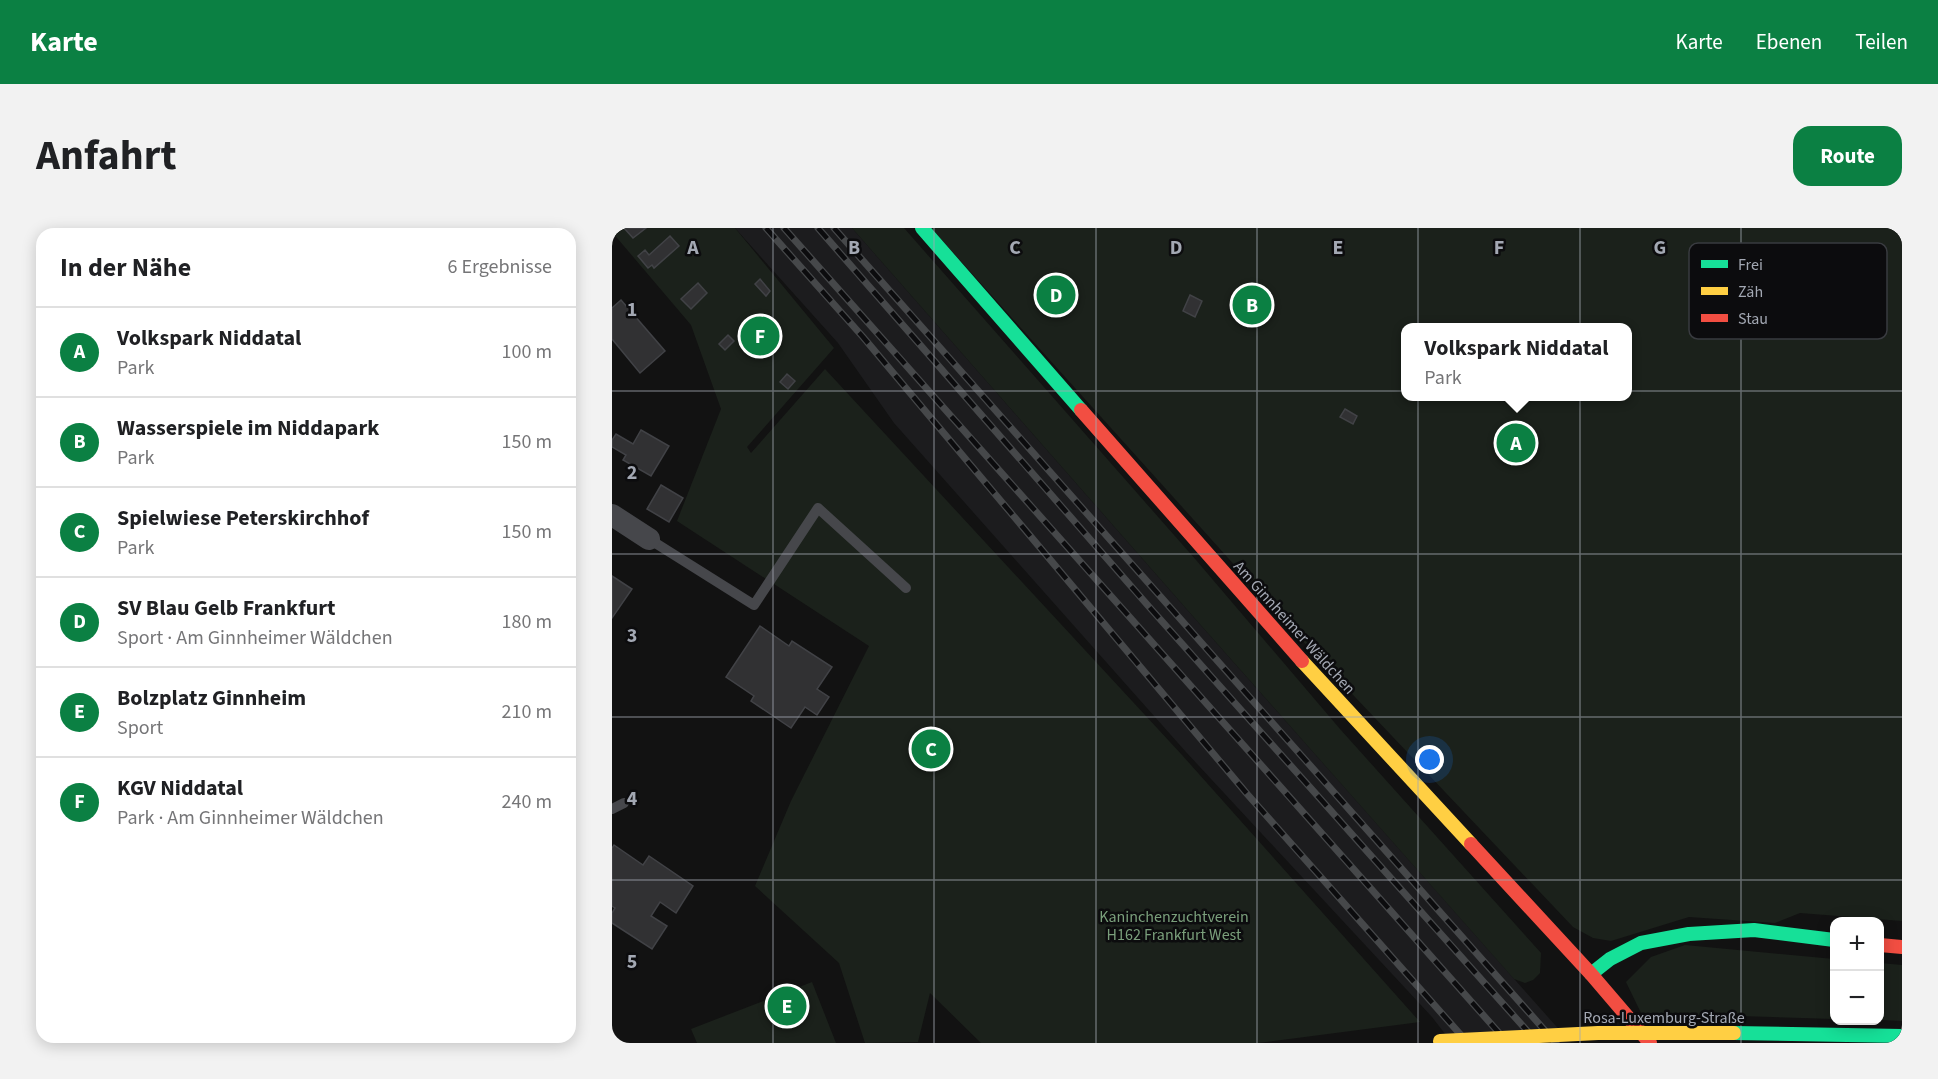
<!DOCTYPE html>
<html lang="de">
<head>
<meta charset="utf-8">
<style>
  body { margin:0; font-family:"Source Sans 3",sans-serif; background:#f2f2f2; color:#202124 }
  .controls { position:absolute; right:18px; bottom:18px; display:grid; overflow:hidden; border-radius:12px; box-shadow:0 3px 15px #0003 }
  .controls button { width:54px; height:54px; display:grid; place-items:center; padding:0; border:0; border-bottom:2px solid #e0e0e0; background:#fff; color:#202124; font:30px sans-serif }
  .you { position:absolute; left:818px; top:532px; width:21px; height:21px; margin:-15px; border:4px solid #fff; border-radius:50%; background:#1a73e8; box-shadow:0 0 0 9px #1a73e833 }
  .badge { display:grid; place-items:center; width:39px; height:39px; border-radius:50%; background:#0b8043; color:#fff; font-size:20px; font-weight:700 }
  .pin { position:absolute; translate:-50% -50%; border:3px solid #fff; box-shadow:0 2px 6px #0006 }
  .popup { position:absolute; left:789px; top:95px; width:231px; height:78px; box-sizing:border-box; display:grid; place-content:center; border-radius:12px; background:#fff; filter:drop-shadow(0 2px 4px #0005); font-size:20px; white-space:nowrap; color:#757577 }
  .popup b { font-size:22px; color:#202124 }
  .popup::after { content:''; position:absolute; left:50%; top:100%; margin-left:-12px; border:12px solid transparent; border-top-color:#fff }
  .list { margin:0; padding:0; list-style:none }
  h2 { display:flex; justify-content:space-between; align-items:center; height:78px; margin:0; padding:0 24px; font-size:26px }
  h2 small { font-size:20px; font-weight:400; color:#757577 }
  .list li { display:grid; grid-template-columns:39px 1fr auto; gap:18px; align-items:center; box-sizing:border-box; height:90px; padding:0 24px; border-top:2px solid #e0e0e0 }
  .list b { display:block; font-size:22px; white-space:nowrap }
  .list p { margin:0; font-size:20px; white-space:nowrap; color:#757577 }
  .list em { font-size:20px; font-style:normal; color:#757577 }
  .map { position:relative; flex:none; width:1290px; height:815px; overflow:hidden; border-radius:18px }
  header { display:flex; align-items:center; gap:36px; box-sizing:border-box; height:84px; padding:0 30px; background:#0b8043; color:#fff }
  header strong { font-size:28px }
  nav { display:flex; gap:33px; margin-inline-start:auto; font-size:21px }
  .intro { display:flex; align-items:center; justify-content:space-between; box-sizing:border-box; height:144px; padding:0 36px }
  h1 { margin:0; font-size:42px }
  .button { padding:15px 27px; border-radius:18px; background:#0b8043; color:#fff; font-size:21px; font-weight:700 }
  main { display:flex; gap:36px; padding:0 36px }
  aside { flex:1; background:#fff; border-radius:18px; box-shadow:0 3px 15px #0003 }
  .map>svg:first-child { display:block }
  .built { fill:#1c1c1e }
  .green { fill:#1b211b; fill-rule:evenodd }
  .building { fill:#313133; stroke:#414246; stroke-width:1.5 }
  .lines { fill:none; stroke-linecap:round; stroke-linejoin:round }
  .lane { stroke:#46474b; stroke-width:10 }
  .street { stroke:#46474b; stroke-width:22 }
  .fast { stroke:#16e098; stroke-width:14 }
  .slow { stroke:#ffcf43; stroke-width:14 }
  .jam { stroke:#f24e42; stroke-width:14 }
  .rail-casing { stroke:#46484a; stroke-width:7 }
  .rail { stroke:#0c0c0e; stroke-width:4.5; stroke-dasharray:14; stroke-linecap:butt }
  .slow-bridge { stroke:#ffcf43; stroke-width:14 }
  .grid { fill:none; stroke:#a3a8b3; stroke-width:1.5; stroke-opacity:0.55 }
  .labels { text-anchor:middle; stroke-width:5; stroke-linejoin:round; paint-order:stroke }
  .street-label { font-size:16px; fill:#a3a8b3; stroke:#0c0c0e }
  .park-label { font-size:16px; fill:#7a9f7b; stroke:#0c0c0e }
  .key { fill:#0c0c0e; stroke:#393b40; stroke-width:1.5 }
  .key-label { font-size:16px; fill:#a3a8b3 }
  .grid-label { font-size:20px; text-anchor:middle; font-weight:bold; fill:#a3a8b3; stroke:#0c0c0e; stroke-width:5; stroke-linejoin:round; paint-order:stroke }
</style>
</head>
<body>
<header>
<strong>Karte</strong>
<nav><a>Karte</a><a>Ebenen</a><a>Teilen</a></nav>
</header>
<div class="intro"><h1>Anfahrt</h1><a class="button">Route</a></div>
<main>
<aside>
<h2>In der Nähe<small>6 Ergebnisse</small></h2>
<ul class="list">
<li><span class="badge">A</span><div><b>Volkspark Niddatal</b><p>Park</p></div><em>100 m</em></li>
<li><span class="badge">B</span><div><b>Wasserspiele im Niddapark</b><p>Park</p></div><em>150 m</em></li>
<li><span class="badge">C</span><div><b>Spielwiese Peterskirchhof</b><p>Park</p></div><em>150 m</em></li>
<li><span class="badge">D</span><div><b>SV Blau Gelb Frankfurt</b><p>Sport · Am Ginnheimer Wäldchen</p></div><em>180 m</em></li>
<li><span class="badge">E</span><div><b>Bolzplatz Ginnheim</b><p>Sport</p></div><em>210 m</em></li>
<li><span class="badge">F</span><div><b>KGV Niddatal</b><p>Park · Am Ginnheimer Wäldchen</p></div><em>240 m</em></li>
</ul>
</aside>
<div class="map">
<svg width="1290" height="815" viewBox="0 0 1290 815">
  <rect width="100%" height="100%" fill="#121212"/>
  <!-- built -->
  <path class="built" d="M123,0H240L586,394L959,815H840L820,789L574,524L282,195L226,115Z"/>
  <!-- green -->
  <path class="green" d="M0,0H123L222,120L135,219L139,225L213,141L570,527L808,794L646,815H369L318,765L306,814L253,815L227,735L143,658L179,573L257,418L65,293L109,181L79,97L0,4Z
    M240,0H292L584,332L728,501L929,725L928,745L921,752L913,755L902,751L586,394Z
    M319,0H1290V693L1188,685L1163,695L1077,689L999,713L981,710L961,699L707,431ZM793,100H1015V168H793Z
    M1073,717L1222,731V791L1029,785L1014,754L1039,729Z
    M1268,735L1290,737V793L1268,792Z
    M200,754L224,815H85L79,801Z"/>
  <!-- building -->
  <path class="building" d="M12,0H34L21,10Z
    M58,8L67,18L42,40L40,37L36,40L26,28L33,22L37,27Z
    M148,51L158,63L154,68L143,56Z
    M86,55L95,65L79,81L69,71Z
    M578,67L590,73L583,89L571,83Z
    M9,72L53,123L28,145L0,111V80Z
    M116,107L122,113L113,122L107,116Z
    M175,146L183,153L176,161L168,154Z
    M733,181L745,188L741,196L728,189Z
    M29,202L57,218L39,248L11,232L14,227L0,219V212L4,206L21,216Z
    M49,257L71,270L57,294L35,281Z
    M0,348L20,361L0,390Z
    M148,398L177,418L180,413L220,439L205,461L217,469L205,487L193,479L179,500L139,473L142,468L114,449Z
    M2,617L31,637L37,628L81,658L64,685L48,674L39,688L55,698L40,721L0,695V685L3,680L0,678V620Z"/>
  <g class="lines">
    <!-- lane -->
    <path class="lane" d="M37,311L142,377L206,280L294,360
      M0,581L12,575"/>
    <!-- street -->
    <path class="street" d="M0,287L37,311"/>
    <!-- fast -->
    <path class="fast" d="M310,0L469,182
      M979,746L998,731L1029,715L1077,706L1142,702L1222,712
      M1122,805L1290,808"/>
    <!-- slow -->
    <path class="slow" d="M690,433L859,616"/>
    <!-- jam -->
    <path class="jam" d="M469,182L690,433
      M859,616L979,746L1038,815
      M1268,717L1290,719"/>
    <!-- rail casing -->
    <g class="rail-casing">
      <path id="rail" d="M154,0L251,109L636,567L856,815
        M172,0L896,815
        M206,0L539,381L926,815
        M222,0L944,815"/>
    </g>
    <!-- rail -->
    <use href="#rail" class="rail"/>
    <!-- slow-bridge -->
    <path class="slow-bridge" d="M828,813L986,805H1122"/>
  </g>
  <!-- grid -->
  <path class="grid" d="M161,0V815M322,0V815M484,0V815M645,0V815M806,0V815M968,0V815M1129,0V815M0,163H1290M0,326H1290M0,489H1290M0,652H1290"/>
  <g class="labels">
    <!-- street labels -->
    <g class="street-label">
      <text transform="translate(683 399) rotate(48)" y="6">Am Ginnheimer Wäldchen</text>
      <text x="1052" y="795">Rosa-Luxemburg-Straße</text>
    </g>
    <!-- park labels -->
    <g class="park-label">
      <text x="562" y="694">Kaninchenzuchtverein<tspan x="562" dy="18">H162 Frankfurt West</tspan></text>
    </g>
  </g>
  <!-- legend -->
  <rect x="1077" y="15" width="198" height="96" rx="9" class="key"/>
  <rect x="1089" y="32" width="27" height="8" fill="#16e098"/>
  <rect x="1089" y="59" width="27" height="8" fill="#ffcf43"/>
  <rect x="1089" y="86" width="27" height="8" fill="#f24e42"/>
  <g class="key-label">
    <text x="1126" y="42">Frei</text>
    <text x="1126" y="69">Zäh</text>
    <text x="1126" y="96">Stau</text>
  </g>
  <g class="grid-label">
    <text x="81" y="26">A</text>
    <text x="242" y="26">B</text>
    <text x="403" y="26">C</text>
    <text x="564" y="26">D</text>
    <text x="726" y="26">E</text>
    <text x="887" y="26">F</text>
    <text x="1048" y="26">G</text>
    <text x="20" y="88">1</text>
    <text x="20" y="251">2</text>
    <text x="20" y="414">3</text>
    <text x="20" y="577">4</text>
    <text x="20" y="740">5</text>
  </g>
</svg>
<div class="controls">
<button>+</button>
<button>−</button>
</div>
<div class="you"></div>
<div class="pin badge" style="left:904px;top:215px">A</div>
<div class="popup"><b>Volkspark Niddatal</b>Park</div>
<div class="pin badge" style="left:640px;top:77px">B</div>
<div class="pin badge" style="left:319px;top:521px">C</div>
<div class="pin badge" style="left:444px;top:67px">D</div>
<div class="pin badge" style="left:175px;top:778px">E</div>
<div class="pin badge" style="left:148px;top:108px">F</div>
</div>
</main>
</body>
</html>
